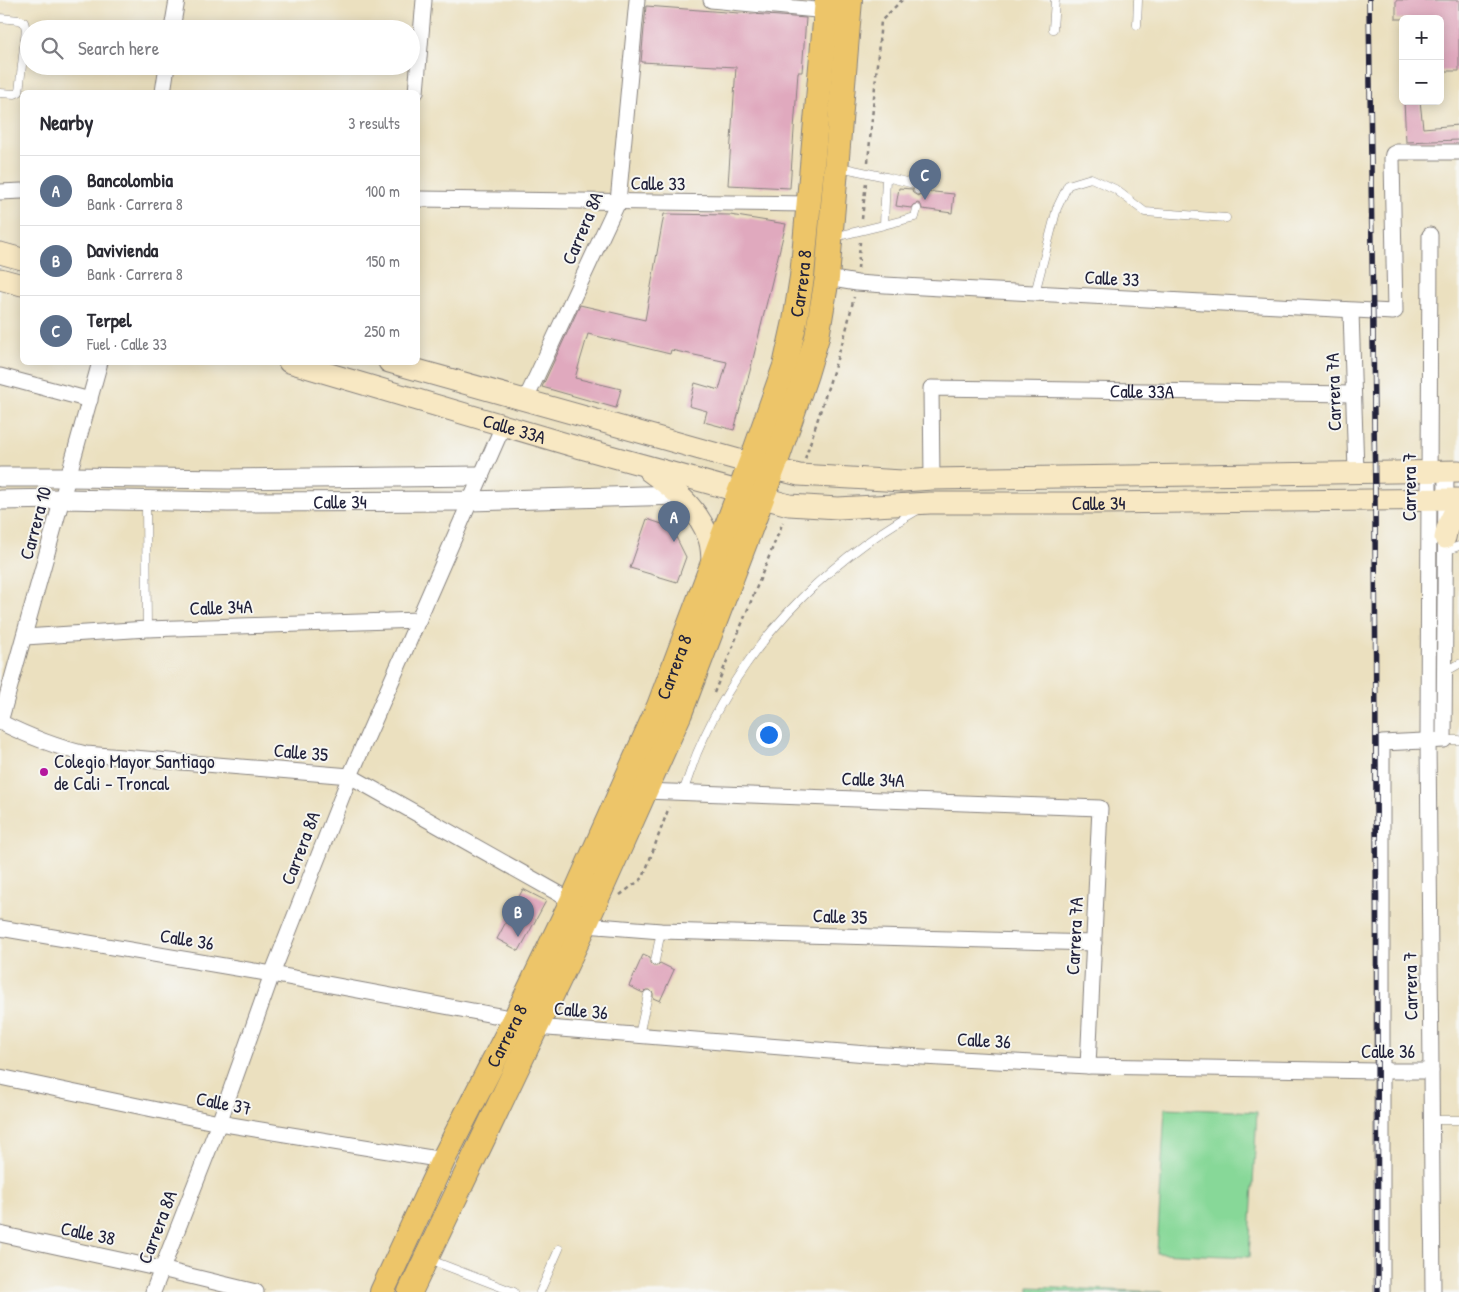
<!DOCTYPE html>
<html lang="en">
<head>
<meta charset="utf-8">
<style>
  body { margin:0; font-family:"Patrick Hand",sans-serif; background:#f2f2f3; color:#2b2b33 }
  .controls { position:absolute; right:15px; top:15px; display:grid; overflow:hidden; border-radius:8px; box-shadow:0 2px 12px #0003 }
  .controls button { width:45px; height:45px; display:grid; place-items:center; padding:0; border:0; border-bottom:1px solid #e1e1e2; background:#fff; color:#2b2b33; font:25px sans-serif }
  .you { position:absolute; left:768px; top:734px; width:18px; height:18px; margin:-12px; border:4px solid #fff; border-radius:50%; background:#1a73e8; box-shadow:0 0 0 8px #1a73e833 }
  .badge { display:grid; place-items:center; width:32px; height:32px; border-radius:50%; background:#2563eb; color:#fff; font-size:16px; font-weight:700 }
  .pin { position:absolute; translate:-50% -41px; filter:drop-shadow(0 1px 2px #0008) }
  .pin::after { content:''; position:absolute; top:26px; width:18px; height:15px; background:inherit; clip-path:polygon(0 0,100% 0,50% 100%) }
  .list { margin:0; padding:0; list-style:none }
  h2 { display:flex; justify-content:space-between; align-items:center; height:65px; margin:0; padding:0 20px; font-size:21px }
  h2 small { font-size:16px; font-weight:400; color:#7c7c81 }
  .list li { display:grid; grid-template-columns:32px 1fr auto; gap:15px; align-items:center; box-sizing:border-box; height:70px; padding:0 20px; border-top:1px solid #e1e1e2 }
  .list b { display:block; font-size:19px; white-space:nowrap }
  .list p { margin:0; font-size:16px; white-space:nowrap; color:#7c7c81 }
  .list em { font-size:16px; font-style:normal; color:#7c7c81 }
  .icon { flex:none; width:28px; height:28px; fill:none; stroke:currentColor; stroke-width:2; stroke-linecap:round; stroke-linejoin:round }
  .map { position:relative; flex:none; width:1459px; height:1292px; overflow:hidden }
  .search { position:absolute; background:#fff; box-shadow:0 2px 12px #0003; left:20px; top:20px; width:400px; height:55px; display:flex; align-items:center; gap:12px; box-sizing:border-box; padding:0 18px; border-radius:28px; color:#7c7c81; font-size:19px }
  .panel { position:absolute; background:#fff; box-shadow:0 2px 12px #0003; left:20px; top:90px; width:400px; height:275px; border-radius:8px }
  .map>svg:first-child { display:block }
  .park { fill:#87d898; stroke:#547d6a }
  .building { fill:#e0a9be }
  .lines { fill:none; stroke-linecap:round; stroke-linejoin:round }
  .service-casing { stroke:#86817d; stroke-width:9 }
  .minor-casing { stroke:#86817d; stroke-width:17 }
  .tertiary-casing { stroke:#86817d; stroke-width:21 }
  .secondary-casing { stroke:#86817d; stroke-width:23 }
  .primary-casing { stroke:#86817d; stroke-width:26 }
  .path { stroke:#86817d; stroke-width:2.5; stroke-dasharray:4 4; stroke-linecap:butt }
  .service { stroke:#fff; stroke-width:8 }
  .minor { stroke:#fff; stroke-width:15 }
  .tertiary { stroke:#fff; stroke-width:19 }
  .secondary { stroke:#f8e8c3; stroke-width:21 }
  .primary { stroke:#edc569; stroke-width:24 }
  .rail-casing { stroke:#22223b; stroke-width:5.5 }
  .rail { stroke:#f6f6f2; stroke-width:4; stroke-dasharray:11; stroke-linecap:butt }
  .poi-dot { fill:#b5179e; stroke:#f6f6f2; stroke-width:2 }
  .labels { text-anchor:middle; stroke-width:4; stroke-linejoin:round; paint-order:stroke }
  .street-label { font-size:19px; fill:#22223b; stroke:#f6f6f2 }
  .poi-label { font-size:19px; fill:#22223b; stroke:#f6f6f2; text-anchor:start }
</style>
</head>
<body>
<div class="map">
<svg width="1459" height="1292" viewBox="0 0 1459 1292">
  <rect width="100%" height="100%" fill="#f6f6f2"/>
  <filter id="ink" filterUnits="userSpaceOnUse"><feTurbulence type="fractalNoise" baseFrequency=".02" numOctaves="2"/><feDisplacementMap in="SourceGraphic" scale="10" xChannelSelector="R" yChannelSelector="G"/><feConvolveMatrix kernelMatrix="1 2 1 2 8 2 1 2 1" color-interpolation-filters="sRGB"/></filter>
  <filter id="wash" filterUnits="userSpaceOnUse"><feTurbulence type="fractalNoise" baseFrequency=".0096" numOctaves="4" result="noise"/><feDisplacementMap in="SourceGraphic" scale="20" xChannelSelector="R" yChannelSelector="G"/><feGaussianBlur stdDeviation="1.12" result="paint"/><feColorMatrix in="noise" values="0 0 0 0 0 0 0 0 0 0 0 0 0 0 0 0 0 1.4 0 .05"/><feComposite in="paint" operator="in"/></filter>
  <g filter="url(#wash)">
    <rect width="100%" height="100%" fill="#ebe0bf"/>
    <!-- park -->
    <path class="park" d="M1165,1108L1257,1112L1249,1257L1157,1253Z
      M1029,1287L1164,1292H1029Z"/>
    <g id="blocks">
      <!-- building -->
      <path class="building" d="M1396,0H1459V71H1440V19H1396Z
        M646,6L806,18L802,72H798L790,188L728,185L736,67L641,62Z
        M1404,101H1420L1423,128L1459,125V140L1406,142Z
        M899,188L912,189L913,193L918,196L921,195L924,191L954,194L952,213L922,209L921,205L918,203L913,205L911,208L896,206Z
        M664,214L730,215L786,224L750,371L734,430L704,422L707,411L689,406L695,383L719,390L727,362L671,350L670,354L588,334L575,378L621,389L616,408L542,387L580,305L645,320Z
        M647,519L671,527L686,557L677,582L630,568Z
        M523,889L546,901L519,951L497,939Z
        M643,955L650,958V963L653,966H657L660,963L674,970L660,1001L653,998V993L650,990H646L643,993L629,986Z"/>
    </g>
  </g>
  <g filter="url(#ink)">
    <use href="#blocks" fill-opacity="0" stroke="#86817d" stroke-width="1"/>
    <g class="lines">
      <!-- service casing -->
      <g class="service-casing">
        <path id="service" d="M0,18L19,20L24,22L26,29L19,92L15,94L0,93
          M1137,25L1138,0
          M1053,29L1055,0
          M886,177L918,185V190
          M884,225L915,217L917,209
          M834,237L884,225L886,177L840,167
          M1035,293L1057,208L1068,185L1091,178L1115,189L1145,212L1226,218
          M146,502L147,629
          M1445,551L1459,546
          M1445,672L1459,664
          M1444,740H1459
          M683,792C688,779 692,766 697,753C741,649 820,565 918,510
          M655,961L661,931
          M639,1035L648,995
          M1431,1120H1459
          M428,1259L514,1292
          M540,1292L559,1249"/>
      </g>
      <!-- minor casing -->
      <g class="minor-casing">
        <g id="minor">
          <path d="M711,0L827,11"/>
          <path d="M172,29L177,0"/>
          <path d="M163,92L167,66"/>
          <path d="M416,92L424,0"/>
          <path d="M0,192L22,191"/>
          <path d="M418,199L809,204"/>
          <path d="M1430,235L1428,740L1433,1292"/>
          <path d="M827,278L857,283L885,285L1393,312L1395,311L1392,159L1393,154L1397,152H1459"/>
          <path d="M1351,311L1356,472"/>
          <path d="M0,376L90,400"/>
          <path d="M525,401L618,202L637,0"/>
          <path id="s1" d="M932,479L931,388L1353,394"/>
          <path d="M25,637L147,629L419,620"/>
          <path d="M0,722C28,736 55,747 86,754L350,776L572,901"/>
          <path d="M0,722L100,362"/>
          <path d="M644,791L1100,808L1088,1066"/>
          <path d="M585,925L661,931L1094,943"/>
          <path d="M0,928L272,974L515,1019"/>
          <path d="M536,1027L867,1054L1088,1066L1377,1071H1431"/>
          <path d="M0,1077L219,1123L443,1160"/>
          <path d="M0,1234L161,1269L256,1292"/>
          <path d="M153,1292L219,1123L272,974L350,776L503,426"/>
          <path d="M1382,1292V743L1444,740L1446,471"/>
        </g>
      </g>
      <!-- tertiary casing -->
      <g class="tertiary-casing">
        <g id="tertiary">
          <path d="M0,477H68L229,479L479,476"/>
          <path id="s2" d="M0,500L62,499L228,502L469,501L679,495"/>
        </g>
      </g>
      <!-- secondary casing -->
      <g class="secondary-casing">
        <g id="secondary">
          <path d="M0,253L22,259"/>
          <path d="M0,279L22,285"/>
          <path id="s3" d="M289,362L570,445L789,505L838,508L930,503H1098L1459,499"/>
          <path d="M389,362L739,460L799,475L902,481L932,479L1459,471"/>
          <path d="M649,471C674,489 699,509 709,539C712,548 712,557 712,566"/>
          <path d="M1445,538C1447,525 1451,516 1459,506"/>
        </g>
      </g>
      <!-- primary casing -->
      <g class="primary-casing">
        <g id="primary">
          <path id="s4" d="M382,1292L443,1160L515,1019L572,901L659,706L755,451L785,366L795,321L802,277L827,0"/>
          <path d="M410,1292L585,925L680,713L778,456L806,374L817,337L827,278L850,0"/>
        </g>
      </g>
      <!-- path -->
      <path class="path" d="M868,162L881,21L902,0
        M862,219L866,182
        M858,269L860,242
        M805,459L846,331L854,297
        M714,693L783,522
        M620,895L643,878L669,807"/>
      <!-- service -->
      <use href="#service" class="service"/>
      <!-- minor -->
      <use href="#minor" class="minor"/>
      <!-- tertiary -->
      <use href="#tertiary" class="tertiary"/>
      <!-- secondary -->
      <use href="#secondary" class="secondary"/>
      <!-- primary -->
      <use href="#primary" class="primary"/>
      <!-- rail casing -->
      <g class="rail-casing">
        <path id="rail" d="M1369,0L1375,499L1378,1292"/>
      </g>
      <!-- rail -->
      <use href="#rail" class="rail"/>
    </g>
  </g>
  <!-- markers -->
  <circle class="poi-dot" cx="44" cy="772" r="5"/>
  <g class="labels">
    <!-- street labels -->
    <g class="street-label">
      <text transform="translate(658 183) rotate(1)" y="7">Calle 33</text>
      <text transform="translate(582 228) rotate(-67)" y="7">Carrera 8A</text>
      <text transform="translate(1112 278) rotate(3)" y="7">Calle 33</text>
      <text dy="7" stroke="none"><textPath href="#s4" startOffset="1095">Carrera 8</textPath></text>
      <text dy="7" stroke="none"><textPath href="#s1" startOffset="302">Calle 33A</textPath></text>
      <text transform="translate(1333 392) rotate(-92)" y="7">Carrera 7A</text>
      <text dy="7" stroke="none"><textPath href="#s3" startOffset="235">Calle 33A</textPath></text>
      <text transform="translate(1409 487) rotate(-90)" y="7">Carrera 7</text>
      <text dy="7" stroke="none"><textPath href="#s2" startOffset="340">Calle 34</textPath></text>
      <text dy="7" stroke="none"><textPath href="#s3" startOffset="830">Calle 34</textPath></text>
      <text transform="translate(35 523) rotate(-75)" y="7">Carrera 10</text>
      <text transform="translate(221 607) rotate(-2)" y="7">Calle 34A</text>
      <text dy="7" stroke="none"><textPath href="#s4" startOffset="690">Carrera 8</textPath></text>
      <text transform="translate(301 752) rotate(5)" y="7">Calle 35</text>
      <text transform="translate(873 779) rotate(2)" y="7">Calle 34A</text>
      <text transform="translate(300 848) rotate(-69)" y="7">Carrera 8A</text>
      <text transform="translate(840 916) rotate(2)" y="7">Calle 35</text>
      <text transform="translate(1074 936) rotate(-87)" y="7">Carrera 7A</text>
      <text transform="translate(187 939) rotate(9)" y="7">Calle 36</text>
      <text transform="translate(1410 986) rotate(-91)" y="7">Carrera 7</text>
      <text transform="translate(581 1010) rotate(5)" y="7">Calle 36</text>
      <text dy="7" stroke="none"><textPath href="#s4" startOffset="285">Carrera 8</textPath></text>
      <text transform="translate(984 1040) rotate(3)" y="7">Calle 36</text>
      <text x="1388" y="1058">Calle 36</text>
      <text transform="translate(224 1103) rotate(11)" y="7">Calle 37</text>
      <text transform="translate(157 1227) rotate(-69)" y="7">Carrera 8A</text>
      <text transform="translate(88 1233) rotate(12)" y="7">Calle 38</text>
    </g>
    <!-- poi labels -->
    <g class="poi-label">
      <text x="54" y="768">Colegio Mayor Santiago<tspan x="54" dy="22">de Cali - Troncal</tspan></text>
    </g>
  </g>
</svg>
<div class="controls">
<button>+</button>
<button>−</button>
</div>
<div class="you"></div>
<div class="pin badge" style="left:674px;top:542px;background:#5c6f8a">A</div>
<div class="pin badge" style="left:518px;top:937px;background:#5c6f8a">B</div>
<div class="pin badge" style="left:925px;top:200px;background:#5c6f8a">C</div>
<div class="search"><svg class="icon" aria-label="search" viewBox="0 0 24 24"><circle cx="10" cy="10" r="6"/><path d="M15 15l6 6"/></svg>Search here</div>
<section class="panel">
<h2>Nearby<small>3 results</small></h2>
<ul class="list">
<li><span class="badge" style="background:#5c6f8a">A</span><div><b>Bancolombia</b><p>Bank · Carrera 8</p></div><em>100 m</em></li>
<li><span class="badge" style="background:#5c6f8a">B</span><div><b>Davivienda</b><p>Bank · Carrera 8</p></div><em>150 m</em></li>
<li><span class="badge" style="background:#5c6f8a">C</span><div><b>Terpel</b><p>Fuel · Calle 33</p></div><em>250 m</em></li>
</ul>
</section>
</div>
</body>
</html>
